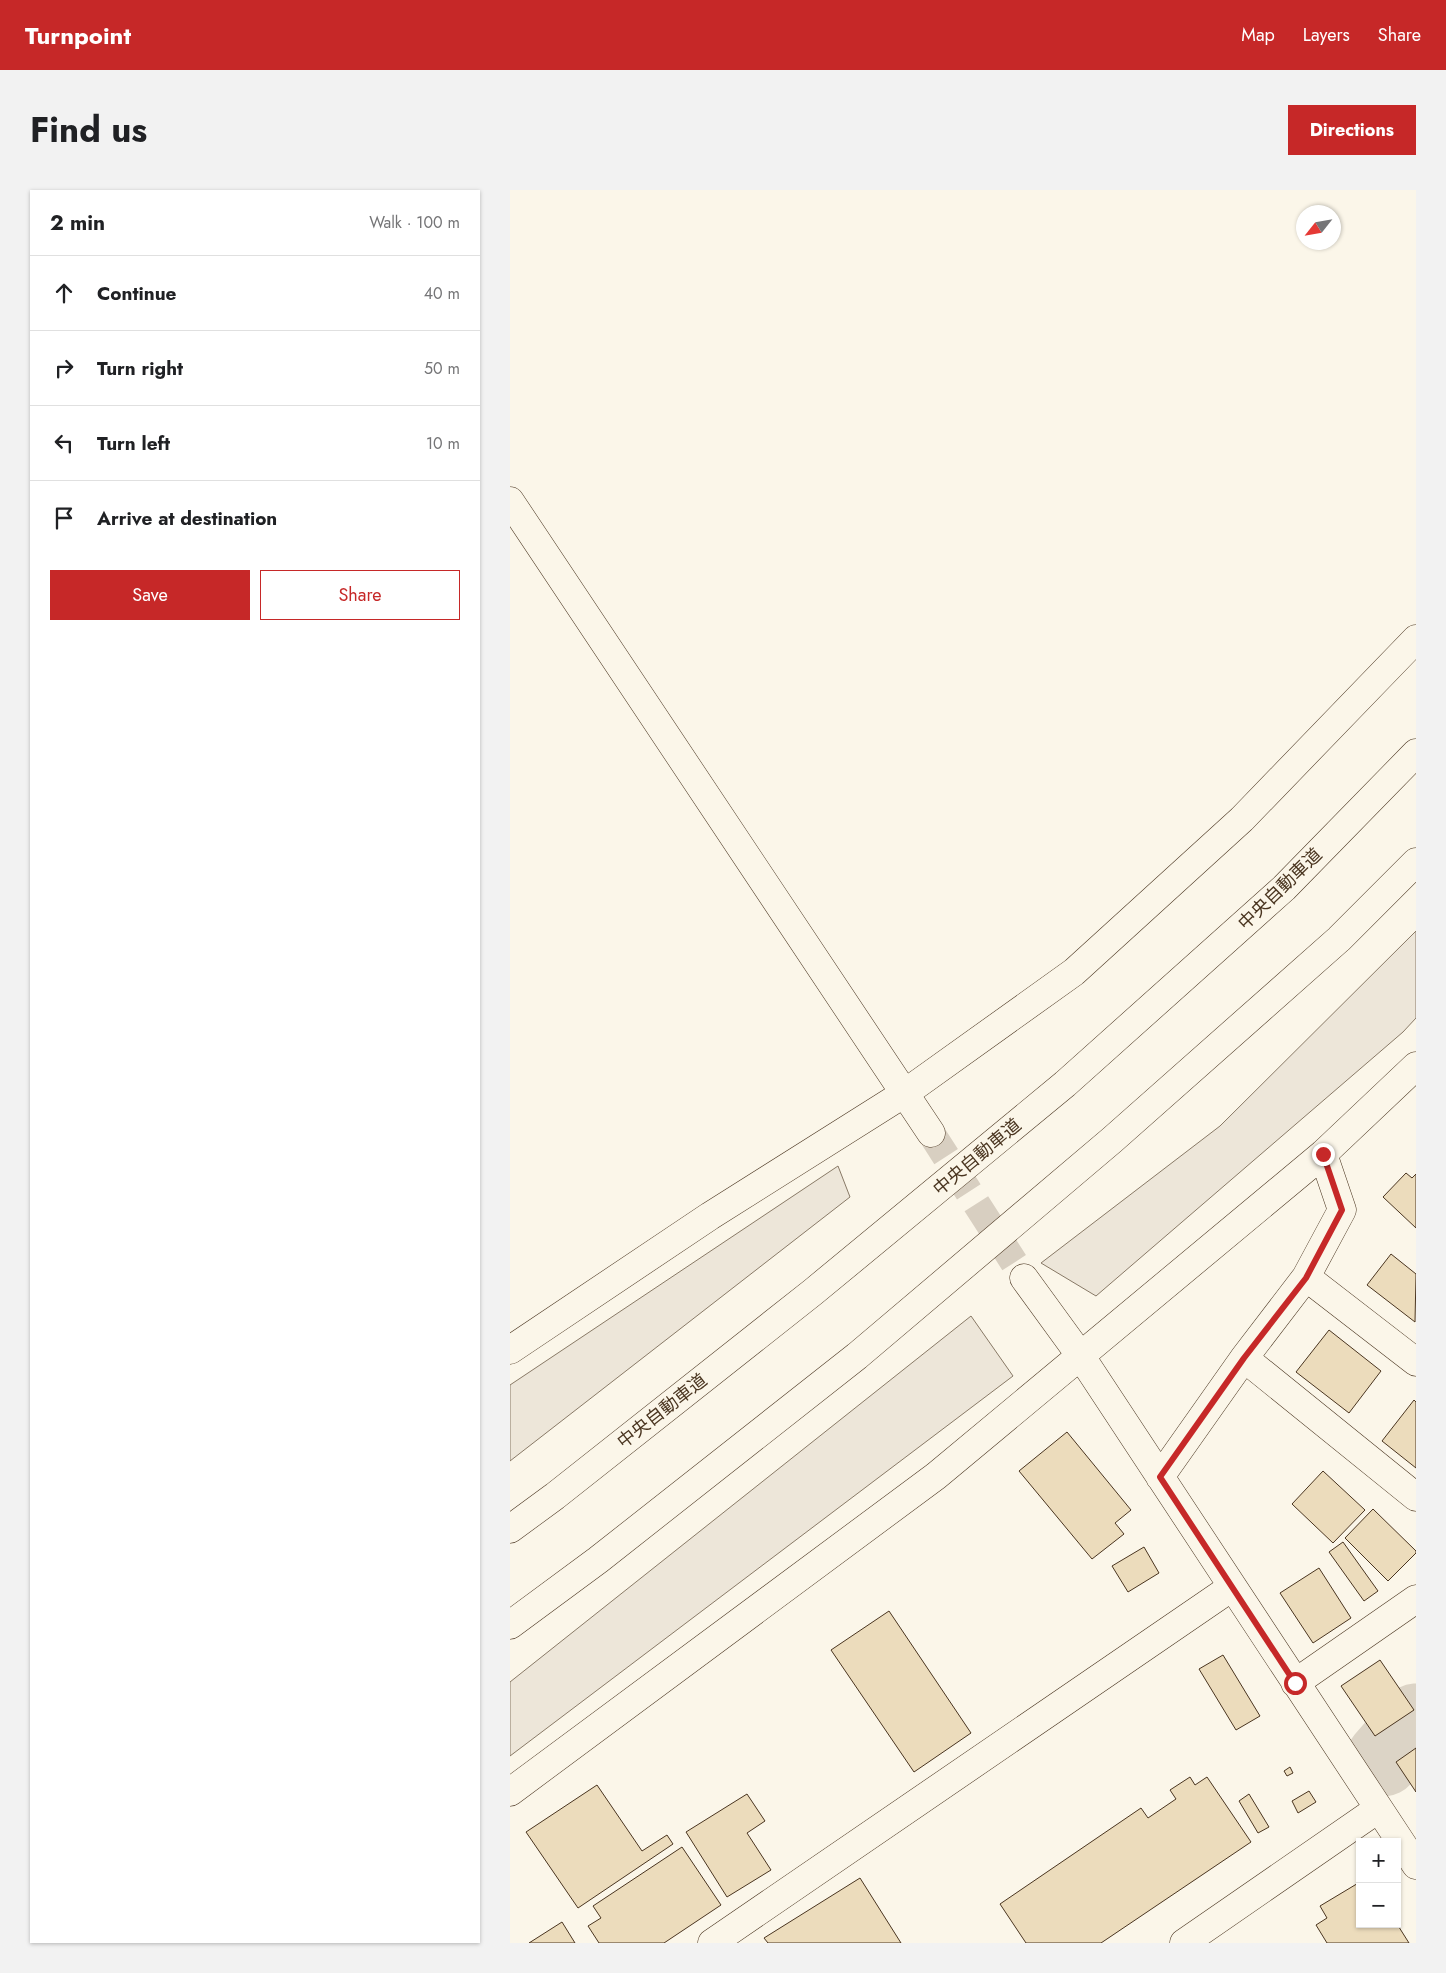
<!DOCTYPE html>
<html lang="en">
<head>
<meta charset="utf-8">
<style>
  body { margin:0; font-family:Jost,"Noto Sans JP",sans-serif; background:#f2f2f2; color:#202124 }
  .controls { position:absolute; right:15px; bottom:15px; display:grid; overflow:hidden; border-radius:0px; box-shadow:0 1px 4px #0004 }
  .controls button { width:45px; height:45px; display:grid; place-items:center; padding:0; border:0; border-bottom:1px solid #e0e0e0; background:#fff; color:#202124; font:25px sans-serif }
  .compass { position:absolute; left:786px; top:15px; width:45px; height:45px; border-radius:50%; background:#fff; box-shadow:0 1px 4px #0004; rotate:239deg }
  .stop { position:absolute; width:15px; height:15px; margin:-11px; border:4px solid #c62828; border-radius:50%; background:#fff }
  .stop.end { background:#c62828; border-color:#fff; box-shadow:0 1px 5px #0008 }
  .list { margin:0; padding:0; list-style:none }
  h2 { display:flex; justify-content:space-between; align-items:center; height:65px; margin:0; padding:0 20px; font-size:21px }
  h2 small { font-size:16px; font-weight:400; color:#757577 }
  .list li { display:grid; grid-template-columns:32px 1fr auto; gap:15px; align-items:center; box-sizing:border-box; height:75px; padding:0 20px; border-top:1px solid #e0e0e0 }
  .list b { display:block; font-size:19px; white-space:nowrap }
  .list em { font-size:16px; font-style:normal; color:#757577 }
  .actions { display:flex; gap:10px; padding:15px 20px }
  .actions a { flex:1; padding:11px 0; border:1px solid #c62828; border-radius:0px; text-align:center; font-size:18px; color:#c62828 }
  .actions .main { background:#c62828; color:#fff }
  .icon { flex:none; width:28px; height:28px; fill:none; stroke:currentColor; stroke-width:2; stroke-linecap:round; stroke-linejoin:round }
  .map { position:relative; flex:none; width:906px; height:1753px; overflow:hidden; border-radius:0px }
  header { display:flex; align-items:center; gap:30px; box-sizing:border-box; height:70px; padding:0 25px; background:#c62828; color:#fff }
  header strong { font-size:24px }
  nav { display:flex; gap:28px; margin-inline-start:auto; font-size:18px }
  .intro { display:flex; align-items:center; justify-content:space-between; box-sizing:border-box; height:120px; padding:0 30px }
  h1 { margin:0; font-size:35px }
  .button { padding:12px 22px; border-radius:0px; background:#c62828; color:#fff; font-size:18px; font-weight:700 }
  main { display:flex; gap:30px; padding:0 30px }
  aside { flex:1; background:#fff; border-radius:0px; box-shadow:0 1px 4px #0004 }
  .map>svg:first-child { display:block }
  .green { fill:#ede6d9; stroke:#887966 }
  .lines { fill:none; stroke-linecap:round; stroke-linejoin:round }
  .river { stroke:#dcd4c6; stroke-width:75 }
  .building { fill:#ecdcbc; stroke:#4a3520 }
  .minor-tunnel { stroke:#d8cfc1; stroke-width:28; stroke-dasharray:28 14; stroke-linecap:butt }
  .minor-casing { stroke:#4a3520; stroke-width:29 }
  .highway-casing { stroke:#4a3520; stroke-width:29 }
  .minor { stroke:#fbf6e9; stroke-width:28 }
  .highway { stroke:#fbf6e9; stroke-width:28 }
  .route { stroke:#c62828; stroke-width:6 }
  .labels { text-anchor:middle; stroke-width:4; stroke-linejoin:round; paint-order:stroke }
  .street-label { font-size:18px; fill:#4a3520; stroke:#fbf6e9 }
</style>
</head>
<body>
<header>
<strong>Turnpoint</strong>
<nav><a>Map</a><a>Layers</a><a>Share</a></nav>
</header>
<div class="intro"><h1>Find us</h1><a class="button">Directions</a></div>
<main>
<aside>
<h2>2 min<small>Walk · 100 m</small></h2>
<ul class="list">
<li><svg class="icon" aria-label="ahead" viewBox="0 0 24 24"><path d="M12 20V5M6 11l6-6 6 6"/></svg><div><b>Continue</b></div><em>40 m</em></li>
<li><svg class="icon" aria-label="right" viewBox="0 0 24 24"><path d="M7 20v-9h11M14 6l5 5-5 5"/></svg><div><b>Turn right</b></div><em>50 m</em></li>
<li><svg class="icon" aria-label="left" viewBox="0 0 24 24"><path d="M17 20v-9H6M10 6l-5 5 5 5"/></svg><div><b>Turn left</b></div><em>10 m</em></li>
<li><svg class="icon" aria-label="arrive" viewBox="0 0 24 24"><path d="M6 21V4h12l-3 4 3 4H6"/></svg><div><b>Arrive at destination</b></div></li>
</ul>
<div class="actions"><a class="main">Save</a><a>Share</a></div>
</aside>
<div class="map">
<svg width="906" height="1753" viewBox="0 0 906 1753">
  <rect width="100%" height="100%" fill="#fbf6e9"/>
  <!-- green -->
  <path class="green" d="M906,741V828L893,842L586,1106L531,1073L710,936Z
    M328,976L340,1007L0,1271V1195Z
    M461,1126L503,1186L0,1566V1492Z"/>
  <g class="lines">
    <!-- river -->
    <path class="river" d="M873,1569L906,1531"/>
  </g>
  <!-- building -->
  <path class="building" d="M896,983L902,988L906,984V1038L873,1007Z
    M881,1064L906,1084L905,1132L857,1095Z
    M819,1140L871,1181L839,1223L786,1182Z
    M904,1210L906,1212V1278L872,1251Z
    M557,1242L621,1320L605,1333L614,1344L582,1369L509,1281Z
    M813,1281L855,1320L823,1353L782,1314Z
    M863,1319L906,1361V1363L878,1391L835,1348Z
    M833,1352L868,1401L854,1411L819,1362Z
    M634,1357L649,1383L618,1402L602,1376Z
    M809,1378L841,1428L803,1453L770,1403Z
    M379,1421L461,1543L404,1582L321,1460Z
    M713,1465L750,1526L726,1540L689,1479Z
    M870,1470L904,1520L865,1546L831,1496Z
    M906,1558V1602L886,1572Z
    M780,1577L783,1583L777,1586L774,1581Z
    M680,1587L685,1595L697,1587L741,1652L591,1753H516L490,1714L631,1618L638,1628L666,1609L660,1600Z
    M87,1595L132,1661L157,1645L163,1654L68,1718L16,1642Z
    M799,1601L806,1612L788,1623L782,1611Z
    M237,1604L255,1631L237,1643L261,1680L217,1707L176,1642Z
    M739,1604L759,1637L748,1643L729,1611Z
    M172,1657L211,1715L154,1753H89L78,1736L91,1728L83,1716Z
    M350,1688L391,1753H258L254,1748Z
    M850,1692V1734H887L899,1753H817L806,1735L817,1728L810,1716Z
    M52,1732L65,1753H19Z"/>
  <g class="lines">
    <!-- minor-tunnel -->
    <path class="minor-tunnel" d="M421,943L514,1088"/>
    <!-- minor casing -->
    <g class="minor-casing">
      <path id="minor" d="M0,311L421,943
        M796,1087L906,1172
        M514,1088L570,1165L906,1675
        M0,1160L200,1026L395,903L564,782L732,629L906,449
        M734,1168L906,1307
        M650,1287L734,1168L796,1087L832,1020L813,964
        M785,1493L906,1409
        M0,1602L426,1286L813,964L906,876
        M202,1753L722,1397
        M674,1753L868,1619"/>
    </g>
    <!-- highway casing -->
    <g class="highway-casing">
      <path id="highway" d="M0,1339L45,1306L303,1102L555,894L774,698L906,563
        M0,1435L88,1370L347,1166L602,950L829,749L906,672"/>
    </g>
    <!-- minor -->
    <use href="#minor" class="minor"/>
    <!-- highway -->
    <use href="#highway" class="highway"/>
  </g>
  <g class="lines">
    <!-- route -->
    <path class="route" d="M785,1493L650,1287L734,1168L796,1088L832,1020L813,964"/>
  </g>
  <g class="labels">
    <!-- street labels -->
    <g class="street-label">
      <text transform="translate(770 699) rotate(-44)" y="6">中央自動車道</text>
      <text transform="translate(467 967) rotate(-40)" y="6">中央自動車道</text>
      <text transform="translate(152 1221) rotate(-38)" y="6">中央自動車道</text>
    </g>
  </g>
</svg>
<div class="controls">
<button>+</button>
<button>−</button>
</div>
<svg class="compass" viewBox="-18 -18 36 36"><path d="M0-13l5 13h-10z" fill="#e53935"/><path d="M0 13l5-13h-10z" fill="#757577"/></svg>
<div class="stop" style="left:785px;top:1493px"></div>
<div class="stop end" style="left:813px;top:964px"></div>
</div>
</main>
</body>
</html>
